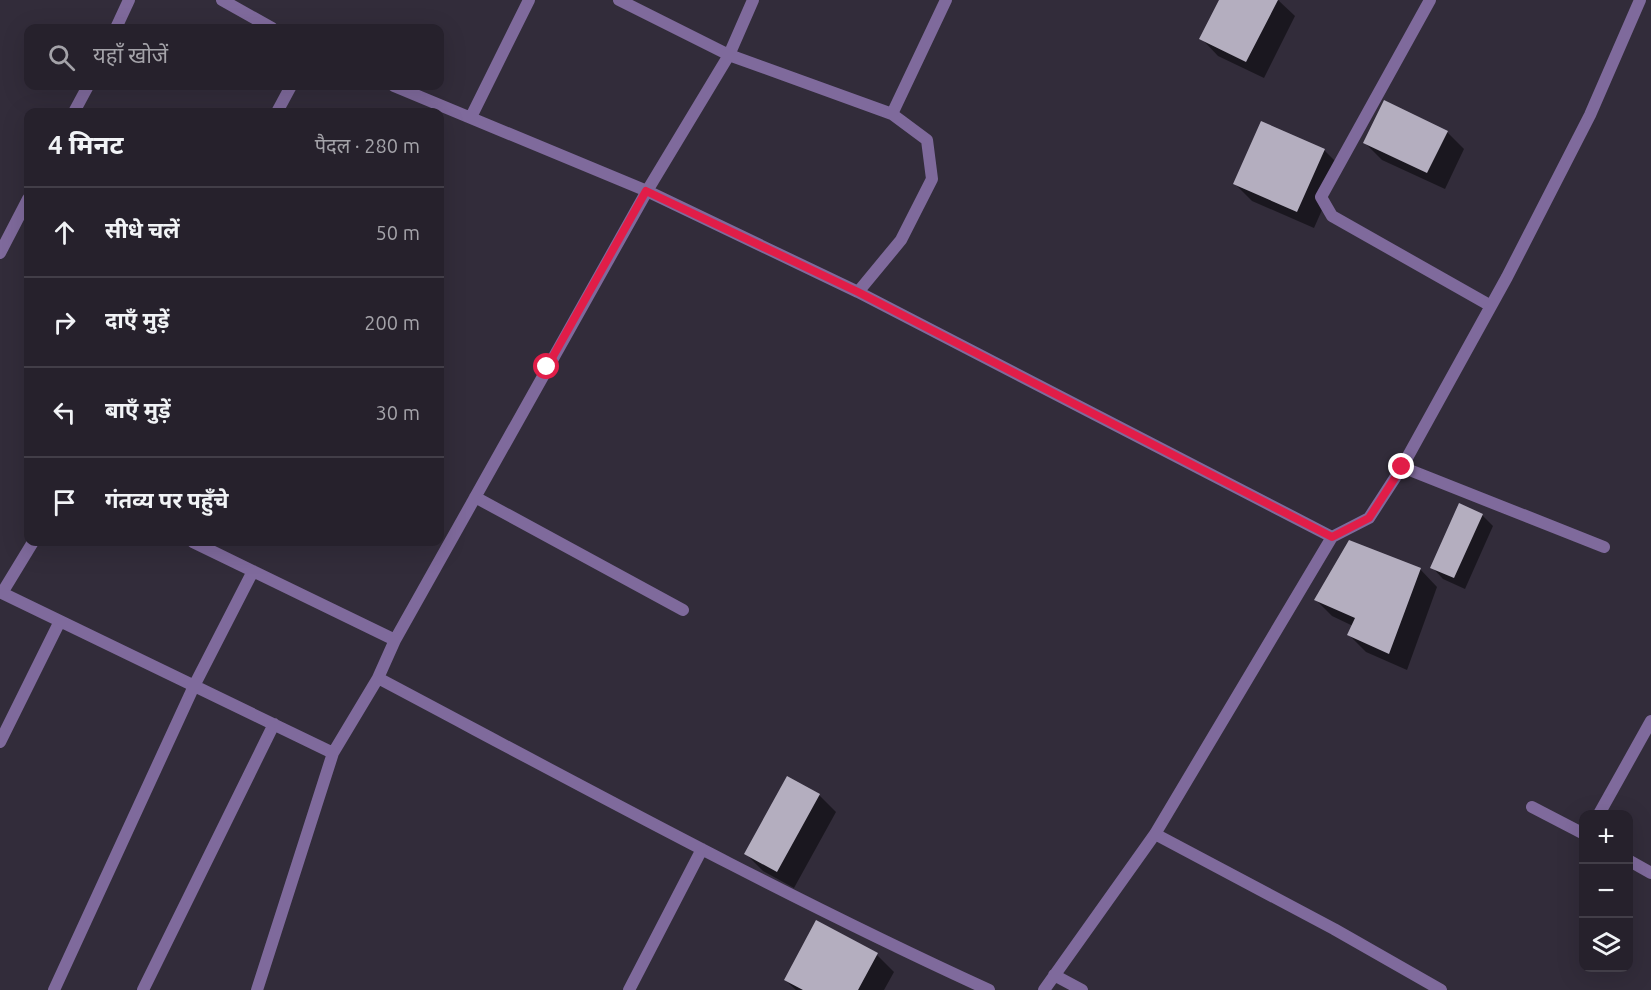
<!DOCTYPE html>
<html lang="hi">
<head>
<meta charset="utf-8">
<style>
  body { margin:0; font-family:Ubuntu,"Noto Sans Devanagari",sans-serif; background:#2e2934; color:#f1f3f6 }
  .controls { position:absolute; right:18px; bottom:18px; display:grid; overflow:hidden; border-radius:12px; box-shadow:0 6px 24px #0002 }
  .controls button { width:54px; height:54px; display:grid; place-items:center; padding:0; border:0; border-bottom:2px solid #423e48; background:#26212c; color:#f1f3f6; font:30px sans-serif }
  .stop { position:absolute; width:18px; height:18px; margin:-14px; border:4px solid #e11d48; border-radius:50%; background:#fff }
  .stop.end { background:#e11d48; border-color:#fff; box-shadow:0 2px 6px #0008 }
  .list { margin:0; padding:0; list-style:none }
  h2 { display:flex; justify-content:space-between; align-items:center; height:78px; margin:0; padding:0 24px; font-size:26px }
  h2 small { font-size:20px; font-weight:400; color:#a4a3a9 }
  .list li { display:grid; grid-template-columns:39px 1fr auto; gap:18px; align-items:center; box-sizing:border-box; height:90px; padding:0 24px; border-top:2px solid #423e48 }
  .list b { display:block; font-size:22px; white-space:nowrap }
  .list em { font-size:20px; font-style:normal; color:#a4a3a9 }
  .icon { flex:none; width:33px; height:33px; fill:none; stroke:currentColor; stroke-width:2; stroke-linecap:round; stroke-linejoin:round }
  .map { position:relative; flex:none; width:1651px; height:990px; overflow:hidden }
  .search { position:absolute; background:#26212c; box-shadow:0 6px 24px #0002; left:24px; top:24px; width:420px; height:66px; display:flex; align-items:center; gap:15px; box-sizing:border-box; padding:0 21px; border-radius:12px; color:#a4a3a9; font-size:22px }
  .panel { position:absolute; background:#26212c; box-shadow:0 6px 24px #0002; left:24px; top:108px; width:420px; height:438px; border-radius:12px }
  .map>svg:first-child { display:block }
  .shadow { fill:#0007 }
  .building { fill:#b4aebf }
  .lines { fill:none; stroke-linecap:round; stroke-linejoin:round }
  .minor { stroke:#7f6a9c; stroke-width:12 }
  .route { stroke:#e11d48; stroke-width:8 }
</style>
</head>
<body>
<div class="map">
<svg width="1651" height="990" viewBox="0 0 1651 990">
  <rect width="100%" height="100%" fill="#322c3a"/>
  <!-- shadow -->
  <path class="shadow" d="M1221,0H1278L1295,16L1264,78L1218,56L1201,38Z
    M1447,132L1464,149L1445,189L1382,160L1365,143Z
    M1324,150L1341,167L1314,228L1252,201L1235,184Z
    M1482,515L1493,526L1465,589L1443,579L1432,567Z
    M1420,569L1437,587L1407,670L1366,652L1349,635L1353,626L1332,616L1315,599Z
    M819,795L836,812L794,888L763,871L746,854Z
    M877,955L894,972L884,990H796L785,980Z"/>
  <!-- building -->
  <path class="building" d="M1219,0H1278L1246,62L1199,39Z
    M1384,100L1448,131L1427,173L1363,143Z
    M1261,121L1325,149L1297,212L1233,184Z
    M1459,503L1483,514L1454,578L1430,568Z
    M1349,540L1421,568L1389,654L1347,635L1355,618L1314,600Z
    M787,776L820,794L777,872L744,854Z
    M816,920L878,953L858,990H803L784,980Z"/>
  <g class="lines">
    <!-- minor -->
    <path class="minor" d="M222,0L272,28
      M619,0L729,55L892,114L927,140L932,179L901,240L858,292
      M753,0L729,55L647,191L395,640L378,678C580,785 781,895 989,990
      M1430,0L1321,197L1332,216L1491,306
      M116,28L129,0
      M394,86L647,191L858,292L1332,537L1155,834L1044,990
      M74,112L88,86
      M277,112L291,86
      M892,114L946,0
      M471,117L529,0
      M0,253L28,199
      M1402,467L1604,547
      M475,497L683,610
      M1332,537L1369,518L1402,467L1507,277L1590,115L1640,0
      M193,542L395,640
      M0,592L2,593L33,542
      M2,593L333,753L378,678
      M0,742L60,621
      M1532,807L1584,834
      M1599,814L1651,721
      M1155,834L1334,929L1441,990
      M1628,860L1651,873
      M1054,975L1082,990
      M54,990L194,686L253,571
      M143,990L274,724
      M257,990L333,753
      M629,990L702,849"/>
  </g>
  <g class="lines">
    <!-- route -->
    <path class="route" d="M547,367L646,191L858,292L1332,537L1369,518L1402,467"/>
  </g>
</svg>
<div class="controls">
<button>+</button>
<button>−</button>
<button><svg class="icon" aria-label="layers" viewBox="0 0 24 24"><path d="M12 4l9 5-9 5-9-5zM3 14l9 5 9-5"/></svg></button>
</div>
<div class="stop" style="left:547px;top:367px"></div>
<div class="stop end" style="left:1402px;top:467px"></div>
<div class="search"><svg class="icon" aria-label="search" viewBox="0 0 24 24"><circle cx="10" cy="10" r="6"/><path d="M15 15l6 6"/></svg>यहाँ खोजें</div>
<section class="panel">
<h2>4 मिनट<small>पैदल · 280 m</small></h2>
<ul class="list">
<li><svg class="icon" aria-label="ahead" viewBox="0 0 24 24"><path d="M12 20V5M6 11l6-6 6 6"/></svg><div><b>सीधे चलें</b></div><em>50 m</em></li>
<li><svg class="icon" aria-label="right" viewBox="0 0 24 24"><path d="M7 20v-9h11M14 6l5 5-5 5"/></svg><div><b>दाएँ मुड़ें</b></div><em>200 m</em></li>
<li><svg class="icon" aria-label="left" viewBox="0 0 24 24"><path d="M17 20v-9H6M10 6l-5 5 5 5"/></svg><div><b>बाएँ मुड़ें</b></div><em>30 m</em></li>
<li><svg class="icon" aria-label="arrive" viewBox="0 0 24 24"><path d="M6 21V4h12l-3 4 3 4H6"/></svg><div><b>गंतव्य पर पहुँचे</b></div></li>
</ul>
</section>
</div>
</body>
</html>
